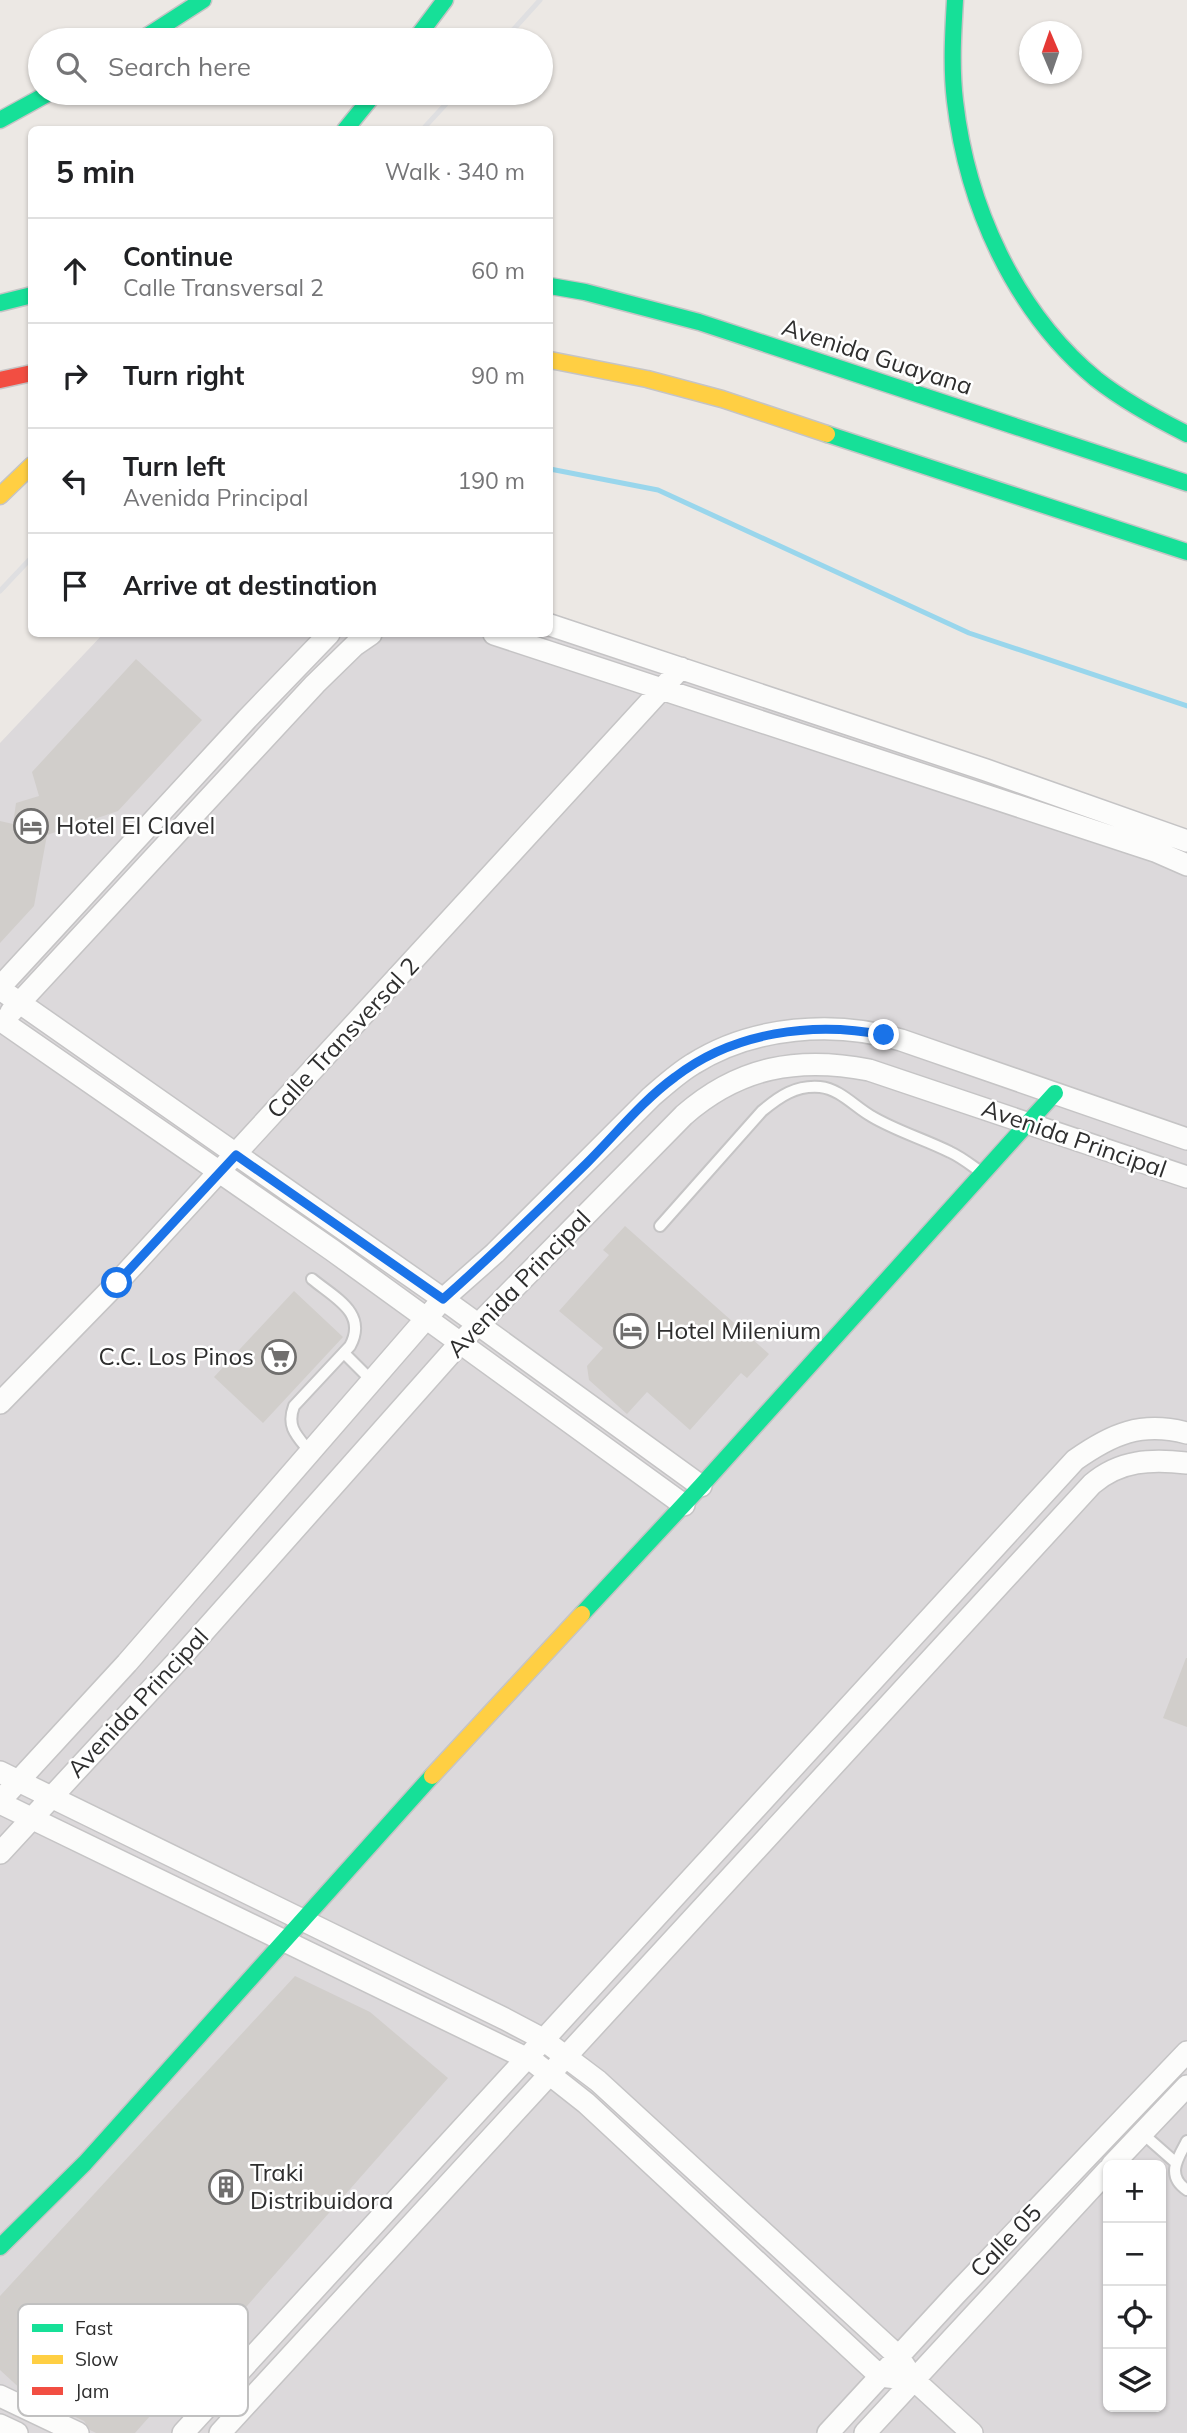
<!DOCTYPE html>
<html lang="en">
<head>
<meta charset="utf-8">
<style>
  body { margin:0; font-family:Mulish,sans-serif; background:#f6f6f6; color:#202124 }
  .controls { position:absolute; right:21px; bottom:21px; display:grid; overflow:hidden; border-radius:10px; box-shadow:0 2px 5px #0004 }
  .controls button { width:63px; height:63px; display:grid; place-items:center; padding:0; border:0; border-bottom:2px solid #e0e0e0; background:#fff; color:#202124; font:35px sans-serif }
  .compass { position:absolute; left:1019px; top:21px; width:63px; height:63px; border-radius:50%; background:#fff; box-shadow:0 2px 5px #0004; rotate:358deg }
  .stop { position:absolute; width:21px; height:21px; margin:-16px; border:5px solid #1a73e8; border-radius:50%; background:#fff }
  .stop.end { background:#1a73e8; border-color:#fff; box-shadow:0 2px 7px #0008 }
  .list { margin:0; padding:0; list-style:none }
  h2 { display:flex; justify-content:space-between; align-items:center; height:91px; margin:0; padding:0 28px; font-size:30px }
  h2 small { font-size:23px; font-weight:400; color:#757577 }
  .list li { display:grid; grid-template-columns:46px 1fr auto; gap:21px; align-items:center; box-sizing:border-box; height:105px; padding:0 28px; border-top:2px solid #e0e0e0 }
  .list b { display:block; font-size:26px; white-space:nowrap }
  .list p { margin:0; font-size:23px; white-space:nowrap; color:#757577 }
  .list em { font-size:23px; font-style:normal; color:#757577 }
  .icon { flex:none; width:38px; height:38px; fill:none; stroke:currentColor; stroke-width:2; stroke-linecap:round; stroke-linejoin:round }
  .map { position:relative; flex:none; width:1187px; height:2433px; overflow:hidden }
  .search { position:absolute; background:#fff; box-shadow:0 2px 5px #0004; left:28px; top:28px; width:525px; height:77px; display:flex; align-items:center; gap:18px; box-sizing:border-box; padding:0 24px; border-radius:38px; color:#757577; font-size:26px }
  .panel { position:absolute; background:#fff; box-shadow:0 2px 5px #0004; left:28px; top:126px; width:525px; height:511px; border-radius:10px }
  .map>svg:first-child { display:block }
  .industrial { fill:#dcd9db; fill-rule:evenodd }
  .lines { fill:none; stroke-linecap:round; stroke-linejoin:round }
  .stream { stroke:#99d6ec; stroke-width:5 }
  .building { fill:#d1cecb }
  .lane-casing { stroke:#c5c4c5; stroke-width:14 }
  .street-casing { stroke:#c5c4c5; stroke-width:24 }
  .fast-casing { stroke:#c5c4c5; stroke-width:19 }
  .slow-casing { stroke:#c5c4c5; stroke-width:19 }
  .jam-casing { stroke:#c5c4c5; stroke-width:19 }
  .lane { stroke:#fcfcfb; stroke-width:10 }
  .street { stroke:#fcfcfb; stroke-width:21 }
  .fast { stroke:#16e098; stroke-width:16 }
  .slow { stroke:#ffcf43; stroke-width:16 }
  .jam { stroke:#f24e42; stroke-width:16 }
  .rail { stroke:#dfdfe1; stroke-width:5 }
  .route { stroke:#1a73e8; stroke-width:9 }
  .labels { text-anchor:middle; stroke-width:5; stroke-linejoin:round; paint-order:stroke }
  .street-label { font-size:24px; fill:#2e2e2e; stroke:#fff }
  .poi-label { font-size:24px; fill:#2e2e2e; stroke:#fff; text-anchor:start }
  .key { fill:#fff; stroke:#c0c0c0; stroke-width:2 }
  .key-label { font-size:19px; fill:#2e2e2e }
</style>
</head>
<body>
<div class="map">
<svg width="1187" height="2433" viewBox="0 0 1187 2433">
  <rect width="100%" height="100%" fill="#ece8e4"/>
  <!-- industrial -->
  <path class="industrial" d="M103,634H550L1187,841V2433H0V743ZM1108,2165H1161V2407H1108Z"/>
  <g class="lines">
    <!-- stream -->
    <path class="stream" d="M550,469L658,490L969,633L1187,706"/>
  </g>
  <!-- building -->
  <path class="building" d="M136,659L202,720L118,811L47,835L34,906L0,943V821L13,824L16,803L39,796L32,772Z
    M625,1226L769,1354L747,1378L741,1373L690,1430L647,1392L627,1414L589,1380L587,1366L603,1348L559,1311L609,1255L603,1250Z
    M294,1291L343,1337L263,1423L214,1377Z
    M1186,1658H1187V1727L1163,1718Z
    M295,1976L370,2012L448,2078L135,2433H96L90,2430L84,2421L25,2393L0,2370V2296Z"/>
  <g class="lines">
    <!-- lane casing -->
    <g class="lane-casing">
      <path id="lane" d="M660,1226L762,1111C780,1096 796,1085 820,1087C840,1089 855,1107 871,1116C896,1131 924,1139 950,1152C961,1157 971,1165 981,1172
        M344,1353L372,1381
        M310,1452C297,1436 286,1427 294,1406L350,1346C368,1313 335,1298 312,1279
        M1142,2133L1175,2162
        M1187,2141C1177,2159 1166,2176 1187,2190"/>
    </g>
    <!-- street casing -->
    <g class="street-casing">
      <path id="street" d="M550,625L986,770L1187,841
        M494,634L1155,851L1187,865
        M0,987L247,719L329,634
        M0,989L443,1299L701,1486
        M11,1012L315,684L355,645L371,634
        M0,1020L332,1250L684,1505
        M0,1403L117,1283L681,668
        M0,1772L505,2019L541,2038L598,2081L898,2356L914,2380L972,2433
        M0,1801L127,1663L443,1299L495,1253L651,1097C665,1085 678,1073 693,1064C753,1026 835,1020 901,1040L1187,1139
        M0,1803L534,2062L586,2103L880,2376L914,2380
        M0,1853L183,1655L460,1343L684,1115C739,1067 798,1056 869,1070L1187,1177
        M1112,2165L1187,2086
        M0,2396L78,2433
        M0,2425L17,2433
        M183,2433L1075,1460C1112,1434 1141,1421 1187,1433
        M220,2433L1092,1484C1120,1460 1151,1459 1187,1463
        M828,2433L955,2295L1187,2052
        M865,2433L1108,2170"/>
    </g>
    <!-- fast casing -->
    <g class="fast-casing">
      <path id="fast" d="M955,0C953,34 951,67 955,101C967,205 1014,311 1096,379C1124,401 1155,418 1187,434
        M141,40L203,0
        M415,40L445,0
        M0,120L49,93
        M345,130L375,93
        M550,286L585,292L699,322L1187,483
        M0,303L32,295
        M827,434L1187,552
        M582,1614L701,1486L1055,1093
        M0,2247L85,2163L432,1776"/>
    </g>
    <!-- slow casing -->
    <g class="slow-casing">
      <path id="slow" d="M550,360L647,379L722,399L827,434
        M0,496L32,465
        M432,1776L582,1614"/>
    </g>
    <!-- jam casing -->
    <g class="jam-casing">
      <path id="jam" d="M0,380L32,373"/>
    </g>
    <!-- lane -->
    <use href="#lane" class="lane"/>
    <!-- street -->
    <use href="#street" class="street"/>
    <!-- fast -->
    <use href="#fast" class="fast"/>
    <!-- slow -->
    <use href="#slow" class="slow"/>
    <!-- jam -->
    <use href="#jam" class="jam"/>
    <!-- rail -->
    <path class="rail" d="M504,40L540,0
      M422,130L456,93
      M0,591L32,557"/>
  </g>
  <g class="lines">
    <!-- route -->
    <path class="route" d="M117,1283L236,1155L443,1299C493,1255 540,1209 587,1163C616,1134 642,1101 675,1077C733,1032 813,1021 884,1035"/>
  </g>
  <!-- icons -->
  <defs>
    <g id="hotel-ring" transform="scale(1.75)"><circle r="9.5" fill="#fff" stroke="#706f6e" stroke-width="1.5"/><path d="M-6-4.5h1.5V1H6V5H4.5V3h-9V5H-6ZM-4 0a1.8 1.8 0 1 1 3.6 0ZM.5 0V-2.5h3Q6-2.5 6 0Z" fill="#706f6e"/></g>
    <g id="supermarket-ring" transform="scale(1.75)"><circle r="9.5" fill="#fff" stroke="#706f6e" stroke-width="1.5"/><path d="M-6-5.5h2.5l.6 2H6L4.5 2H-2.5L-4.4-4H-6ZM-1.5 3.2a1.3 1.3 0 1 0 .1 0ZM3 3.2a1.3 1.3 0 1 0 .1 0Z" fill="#706f6e"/></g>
    <g id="building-ring" transform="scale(1.75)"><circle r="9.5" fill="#fff" stroke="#706f6e" stroke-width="1.5"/><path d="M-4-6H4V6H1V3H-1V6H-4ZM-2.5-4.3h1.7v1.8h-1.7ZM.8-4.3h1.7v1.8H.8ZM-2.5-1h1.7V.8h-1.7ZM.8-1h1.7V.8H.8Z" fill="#706f6e"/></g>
  </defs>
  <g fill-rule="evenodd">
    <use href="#hotel-ring" x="31" y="826"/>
    <use href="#hotel-ring" x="631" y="1331"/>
    <use href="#supermarket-ring" x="279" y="1357"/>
    <use href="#building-ring" x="226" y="2187"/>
  </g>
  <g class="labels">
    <!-- street labels -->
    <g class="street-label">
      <text transform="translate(877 357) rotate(18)" y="8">Avenida Guayana</text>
      <text transform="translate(343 1038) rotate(-47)" y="8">Calle Transversal 2</text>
      <text transform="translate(1074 1139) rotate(19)" y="8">Avenida Principal</text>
      <text transform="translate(519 1284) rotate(-46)" y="8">Avenida Principal</text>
      <text transform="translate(138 1703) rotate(-47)" y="8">Avenida Principal</text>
      <text transform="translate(1006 2241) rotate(-46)" y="8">Calle 05</text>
    </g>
    <!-- poi labels -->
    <g class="poi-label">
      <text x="56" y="834">Hotel El Clavel</text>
      <text x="656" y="1339">Hotel Milenium</text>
      <text x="254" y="1365" text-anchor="end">C.C. Los Pinos</text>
      <text x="250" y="2181">Traki<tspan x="250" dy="28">Distribuidora</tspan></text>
    </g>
  </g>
  <!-- legend -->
  <rect x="18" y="2304" width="230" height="112" rx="10" class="key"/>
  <rect x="32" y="2324" width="31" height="8" fill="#16e098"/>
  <rect x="32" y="2355" width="31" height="9" fill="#ffcf43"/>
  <rect x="32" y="2387" width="31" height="8" fill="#f24e42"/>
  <g class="key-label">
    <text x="75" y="2335">Fast</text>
    <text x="75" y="2366">Slow</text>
    <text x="75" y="2398">Jam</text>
  </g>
</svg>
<div class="controls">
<button>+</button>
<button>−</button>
<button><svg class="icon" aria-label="locate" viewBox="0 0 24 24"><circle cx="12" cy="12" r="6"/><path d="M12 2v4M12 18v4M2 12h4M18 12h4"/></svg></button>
<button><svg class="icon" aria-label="layers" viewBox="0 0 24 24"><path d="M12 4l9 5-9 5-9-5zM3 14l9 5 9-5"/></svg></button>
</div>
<svg class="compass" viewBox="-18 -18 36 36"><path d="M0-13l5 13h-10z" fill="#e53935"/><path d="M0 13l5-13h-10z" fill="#757577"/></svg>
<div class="stop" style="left:117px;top:1283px"></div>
<div class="stop end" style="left:884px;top:1035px"></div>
<div class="search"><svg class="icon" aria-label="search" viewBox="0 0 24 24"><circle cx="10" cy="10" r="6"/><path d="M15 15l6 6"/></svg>Search here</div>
<section class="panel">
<h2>5 min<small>Walk · 340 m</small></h2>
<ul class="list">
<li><svg class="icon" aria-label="ahead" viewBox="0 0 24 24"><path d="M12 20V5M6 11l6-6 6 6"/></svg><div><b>Continue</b><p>Calle Transversal 2</p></div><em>60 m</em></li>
<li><svg class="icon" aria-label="right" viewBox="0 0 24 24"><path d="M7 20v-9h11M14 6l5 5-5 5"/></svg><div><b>Turn right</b></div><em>90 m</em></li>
<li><svg class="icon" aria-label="left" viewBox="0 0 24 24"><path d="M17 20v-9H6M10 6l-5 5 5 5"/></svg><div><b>Turn left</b><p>Avenida Principal</p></div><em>190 m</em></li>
<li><svg class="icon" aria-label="arrive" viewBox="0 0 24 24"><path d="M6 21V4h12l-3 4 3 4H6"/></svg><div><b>Arrive at destination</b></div></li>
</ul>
</section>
</div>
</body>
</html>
